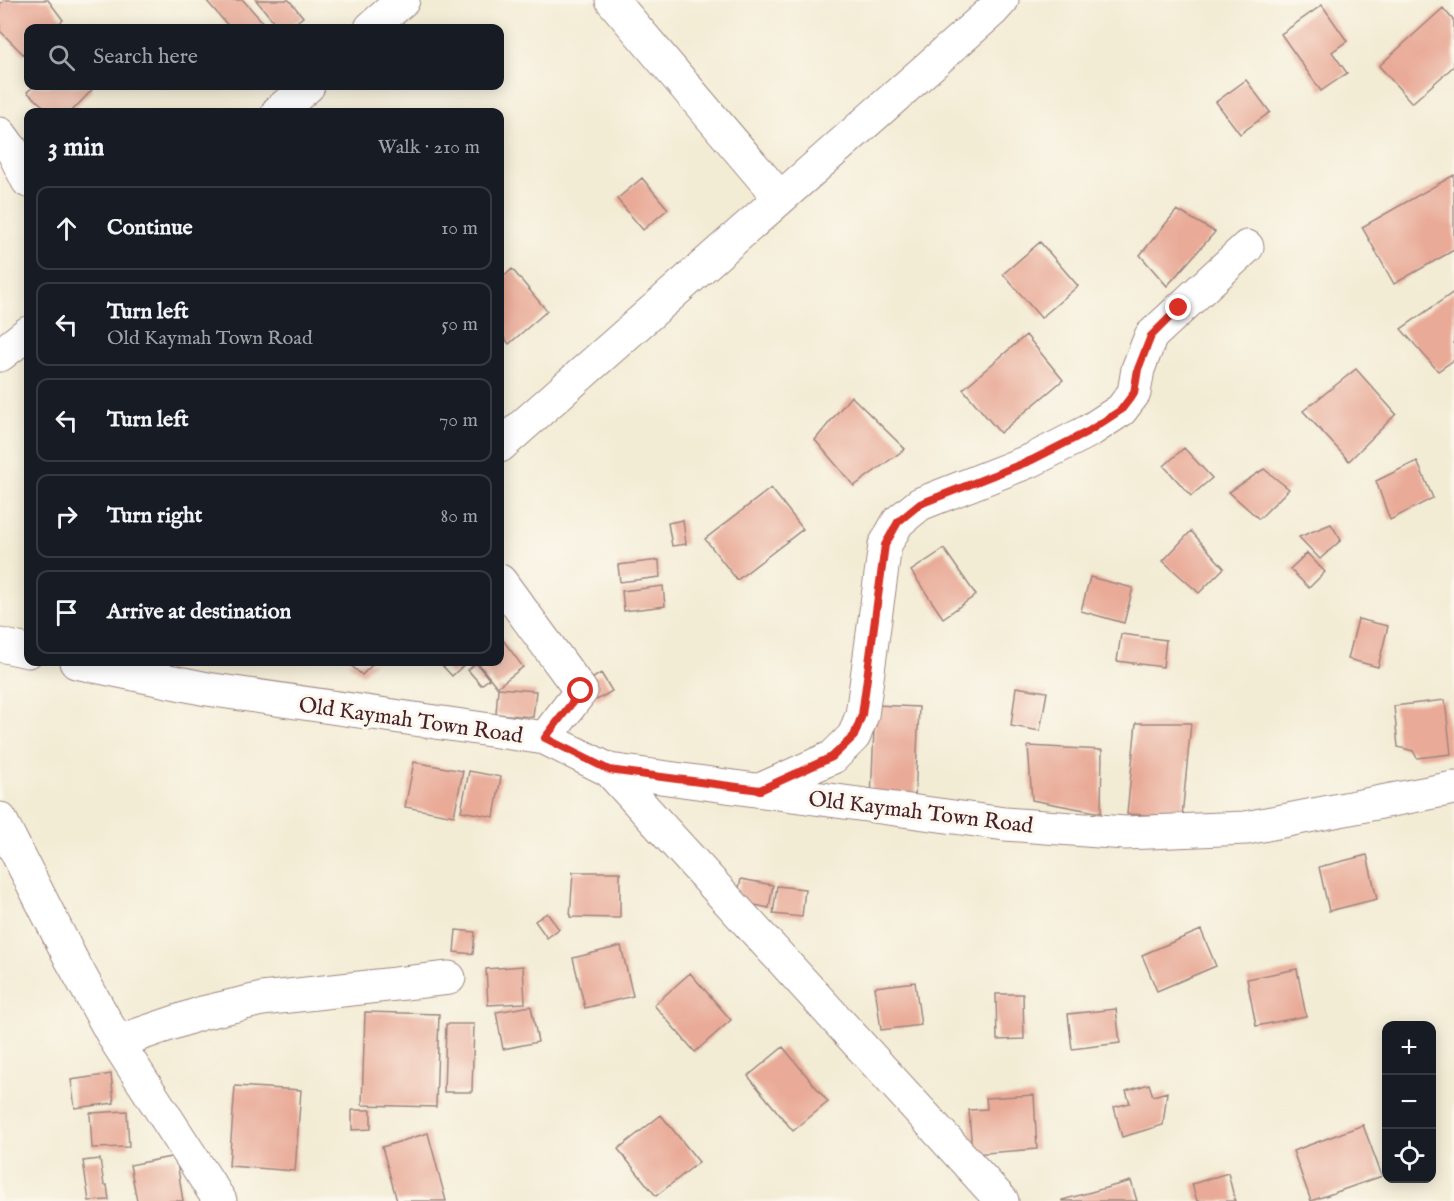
<!DOCTYPE html>
<html lang="en">
<head>
<meta charset="utf-8">
<style>
  body { margin:0; font-family:"IM FELL English",serif; background:#20242c; color:#f1f3f6 }
  .controls { position:absolute; right:18px; bottom:18px; display:grid; overflow:hidden; border-radius:12px; box-shadow:0 3px 15px #0003 }
  .controls button { width:54px; height:54px; display:grid; place-items:center; padding:0; border:0; border-bottom:2px solid #363941; background:#171b24; color:#f1f3f6; font:30px sans-serif }
  .stop { position:absolute; width:18px; height:18px; margin:-14px; border:4px solid #d93025; border-radius:50%; background:#fff }
  .stop.end { background:#d93025; border-color:#fff; box-shadow:0 2px 6px #0008 }
  .list { margin:0; padding:0; list-style:none }
  h2 { display:flex; justify-content:space-between; align-items:center; height:78px; margin:0; padding:0 24px; font-size:26px }
  h2 small { font-size:20px; font-weight:400; color:#9ea1a6 }
  .list li { display:grid; grid-template-columns:39px 1fr auto; gap:18px; align-items:center; box-sizing:border-box; height:84px; margin:0 12px 12px; padding:0 12px; border:2px solid #363941; border-radius:12px }
  .list b { display:block; font-size:22px; white-space:nowrap }
  .list p { margin:0; font-size:20px; white-space:nowrap; color:#9ea1a6 }
  .list em { font-size:20px; font-style:normal; color:#9ea1a6 }
  .icon { flex:none; width:33px; height:33px; fill:none; stroke:currentColor; stroke-width:2; stroke-linecap:round; stroke-linejoin:round }
  .map { position:relative; flex:none; width:1454px; height:1201px; overflow:hidden }
  .search { position:absolute; background:#171b24; box-shadow:0 3px 15px #0003; left:24px; top:24px; width:480px; height:66px; display:flex; align-items:center; gap:15px; box-sizing:border-box; padding:0 21px; border-radius:12px; color:#9ea1a6; font-size:22px }
  .panel { position:absolute; background:#171b24; box-shadow:0 3px 15px #0003; left:24px; top:108px; width:480px; height:558px; border-radius:12px }
  .map>svg:first-child { display:block }
  .building { fill:#e9aa97 }
  .lines { fill:none; stroke-linecap:round; stroke-linejoin:round }
  .minor-casing { stroke:#9e8680; stroke-width:35 }
  .minor { stroke:#fff; stroke-width:33 }
  .route { stroke:#d93025; stroke-width:8 }
  .labels { text-anchor:middle; stroke-width:6; stroke-linejoin:round; paint-order:stroke }
  .street-label { font-size:22px; fill:#4a1f2b; stroke:#fbf7ec }
</style>
</head>
<body>
<div class="map">
<svg width="1454" height="1201" viewBox="0 0 1454 1201">
  <rect width="100%" height="100%" fill="#fbf7ec"/>
  <filter id="ink" filterUnits="userSpaceOnUse"><feTurbulence type="fractalNoise" baseFrequency=".0167" numOctaves="2"/><feDisplacementMap in="SourceGraphic" scale="12" xChannelSelector="R" yChannelSelector="G"/><feConvolveMatrix kernelMatrix="1 2 1 2 8 2 1 2 1" color-interpolation-filters="sRGB"/></filter>
  <filter id="wash" filterUnits="userSpaceOnUse"><feTurbulence type="fractalNoise" baseFrequency=".008" numOctaves="4" result="noise"/><feDisplacementMap in="SourceGraphic" scale="24" xChannelSelector="R" yChannelSelector="G"/><feGaussianBlur stdDeviation="1.35" result="paint"/><feColorMatrix in="noise" values="0 0 0 0 0 0 0 0 0 0 0 0 0 0 0 0 0 1.4 0 .05"/><feComposite in="paint" operator="in"/></filter>
  <g filter="url(#wash)">
    <rect width="100%" height="100%" fill="#f3ecd5"/>
    <g id="blocks">
      <!-- building -->
      <path class="building" d="M5,0H48L63,20L54,28H28V51L24,55L0,31V4Z
        M206,0H243L268,28H230Z
        M256,0H289L303,17L289,28H279Z
        M1322,5L1347,41L1332,52L1347,73L1321,91L1281,34Z
        M1443,8L1454,21V66L1412,103L1379,66Z
        M1246,80L1270,112L1240,134L1216,102Z
        M34,86H86L92,90L71,112H50L27,92Z
        M1454,175V250L1394,284L1362,227Z
        M642,178L668,209L643,230L617,199Z
        M1177,210L1215,232L1167,286L1140,255Z
        M1040,242L1078,286L1041,318L1003,274Z
        M512,269L547,311L509,344L500,333V280Z
        M1454,292V360L1438,371L1401,329Z
        M1026,335L1063,380L1000,433L963,389Z
        M1356,369L1396,414L1349,461L1303,411Z
        M851,396L905,449L854,486L815,440Z
        M1184,448L1212,478L1191,496L1164,466Z
        M1417,461L1433,498L1390,520L1376,481Z
        M1264,469L1289,489L1259,519L1229,492Z
        M771,488L803,529L737,580L705,539Z
        M683,520L686,544L672,546L668,523Z
        M1331,524L1341,540L1320,559L1299,537Z
        M1191,531L1224,568L1199,593L1163,561Z
        M944,549L976,595L943,618L911,571Z
        M1307,553L1325,572L1309,588L1290,569Z
        M659,560L660,577L620,582L618,565Z
        M1090,577L1133,588L1124,623L1081,611Z
        M663,586L665,606L624,611L622,591Z
        M1358,619L1388,626L1378,667L1348,659Z
        M1121,634L1166,640L1163,667L1117,661Z
        M500,636L523,667L497,687L477,662H500Z
        M347,662H375L362,675Z
        M439,662H467L452,676Z
        M476,663L489,679L481,685L468,670Z
        M601,673L612,691L597,700L587,682Z
        M1016,687L1047,692L1040,731L1011,726Z
        M498,688L536,691L533,717L496,714Z
        M1445,700L1451,754L1417,758L1413,751L1398,747L1394,706Z
        M875,705L919,707L915,800L871,799Z
        M1136,723H1191L1182,817L1127,814Z
        M1028,746L1102,750L1101,813L1032,800Z
        M414,762L463,771L454,816L405,807Z
        M469,771L501,777L494,817L461,811Z
        M1367,855L1377,899L1329,911L1319,867Z
        M573,872H620V918L570,917Z
        M741,879L773,885L769,908L736,901Z
        M777,886L805,889L802,917L773,914Z
        M547,913L559,929L547,938L535,921Z
        M456,930L475,932L473,954L454,952Z
        M1201,930L1216,966L1157,991L1142,955Z
        M621,946L633,996L585,1008L573,958Z
        M523,966L525,1003L488,1005L486,969Z
        M1297,969L1306,1016L1256,1026L1247,979Z
        M690,973L731,1020L695,1052L654,1005Z
        M915,982L921,1025L881,1030L875,987Z
        M996,994H1023L1024,1039L997,1040Z
        M531,1006L538,1042L503,1049L496,1012Z
        M1116,1009L1120,1043L1072,1049L1068,1014Z
        M365,1012L439,1014L436,1107L362,1105Z
        M446,1024H474L472,1092H444Z
        M783,1047L828,1102L793,1131L748,1076Z
        M111,1074L114,1103L75,1108L71,1080Z
        M1149,1084L1153,1096L1167,1092L1163,1125L1122,1137L1114,1107L1130,1103L1126,1091Z
        M235,1086L301,1090L295,1171L229,1166Z
        M1034,1095L1037,1149L972,1154L969,1110L987,1109L986,1098Z
        M352,1110H371V1129L352,1130Z
        M127,1111L129,1147L92,1148L90,1113Z
        M661,1115L699,1162L656,1196L618,1149Z
        M1363,1125L1382,1176L1311,1201L1293,1151Z
        M428,1133L446,1201H397L382,1147Z
        M176,1156L183,1201H137L130,1165Z
        M100,1159L104,1185H107L109,1200L89,1201L83,1161Z
        M1228,1173L1235,1201H1197L1192,1184Z
        M1131,1181L1137,1201H1062V1200Z"/>
    </g>
  </g>
  <g filter="url(#ink)">
    <use href="#blocks" fill-opacity="0" stroke="#9e8680" stroke-width="1.5"/>
    <g class="lines">
      <!-- minor casing -->
      <g class="minor-casing">
        <path id="minor" d="M612,0L780,198
          M371,28L403,0
          M278,112L308,86
          M0,134L14,153L28,181
          M0,355L28,333
          M500,446L992,11L1002,0
          M500,581L581,691L545,738
          M0,645L28,651
          M76,662L207,689L545,738L609,770L1005,824L1125,833L1246,828L1454,788
          M609,770L1002,1201
          M760,790L833,757L854,736L862,715L885,545L898,522L920,504L1032,460L1089,431L1121,410L1134,393L1138,369L1151,336L1247,247
          M0,819L71,959L117,1042L220,1201
          M117,1042L202,1013L262,999L449,978"/>
      </g>
      <!-- minor -->
      <use href="#minor" class="minor"/>
    </g>
  </g>
  <g class="lines" filter="url(#ink)">
    <!-- route -->
    <path class="route" d="M581,691L545,738L609,770L760,790L832,757L854,736L862,715L885,545L898,522L920,504L1032,460L1089,431L1121,410L1134,393L1138,369L1151,336L1179,308"/>
  </g>
  <g class="labels">
    <!-- street labels -->
    <g class="street-label">
      <text transform="translate(411 719) rotate(8)" y="8">Old Kaymah Town Road</text>
      <text transform="translate(921 811) rotate(7)" y="8">Old Kaymah Town Road</text>
    </g>
  </g>
</svg>
<div class="controls">
<button>+</button>
<button>−</button>
<button><svg class="icon" aria-label="locate" viewBox="0 0 24 24"><circle cx="12" cy="12" r="6"/><path d="M12 2v4M12 18v4M2 12h4M18 12h4"/></svg></button>
</div>
<div class="stop" style="left:581px;top:691px"></div>
<div class="stop end" style="left:1179px;top:308px"></div>
<div class="search"><svg class="icon" aria-label="search" viewBox="0 0 24 24"><circle cx="10" cy="10" r="6"/><path d="M15 15l6 6"/></svg>Search here</div>
<section class="panel">
<h2>3 min<small>Walk · 210 m</small></h2>
<ul class="list">
<li><svg class="icon" aria-label="ahead" viewBox="0 0 24 24"><path d="M12 20V5M6 11l6-6 6 6"/></svg><div><b>Continue</b></div><em>10 m</em></li>
<li><svg class="icon" aria-label="left" viewBox="0 0 24 24"><path d="M17 20v-9H6M10 6l-5 5 5 5"/></svg><div><b>Turn left</b><p>Old Kaymah Town Road</p></div><em>50 m</em></li>
<li><svg class="icon" aria-label="left" viewBox="0 0 24 24"><path d="M17 20v-9H6M10 6l-5 5 5 5"/></svg><div><b>Turn left</b></div><em>70 m</em></li>
<li><svg class="icon" aria-label="right" viewBox="0 0 24 24"><path d="M7 20v-9h11M14 6l5 5-5 5"/></svg><div><b>Turn right</b></div><em>80 m</em></li>
<li><svg class="icon" aria-label="arrive" viewBox="0 0 24 24"><path d="M6 21V4h12l-3 4 3 4H6"/></svg><div><b>Arrive at destination</b></div></li>
</ul>
</section>
</div>
</body>
</html>
